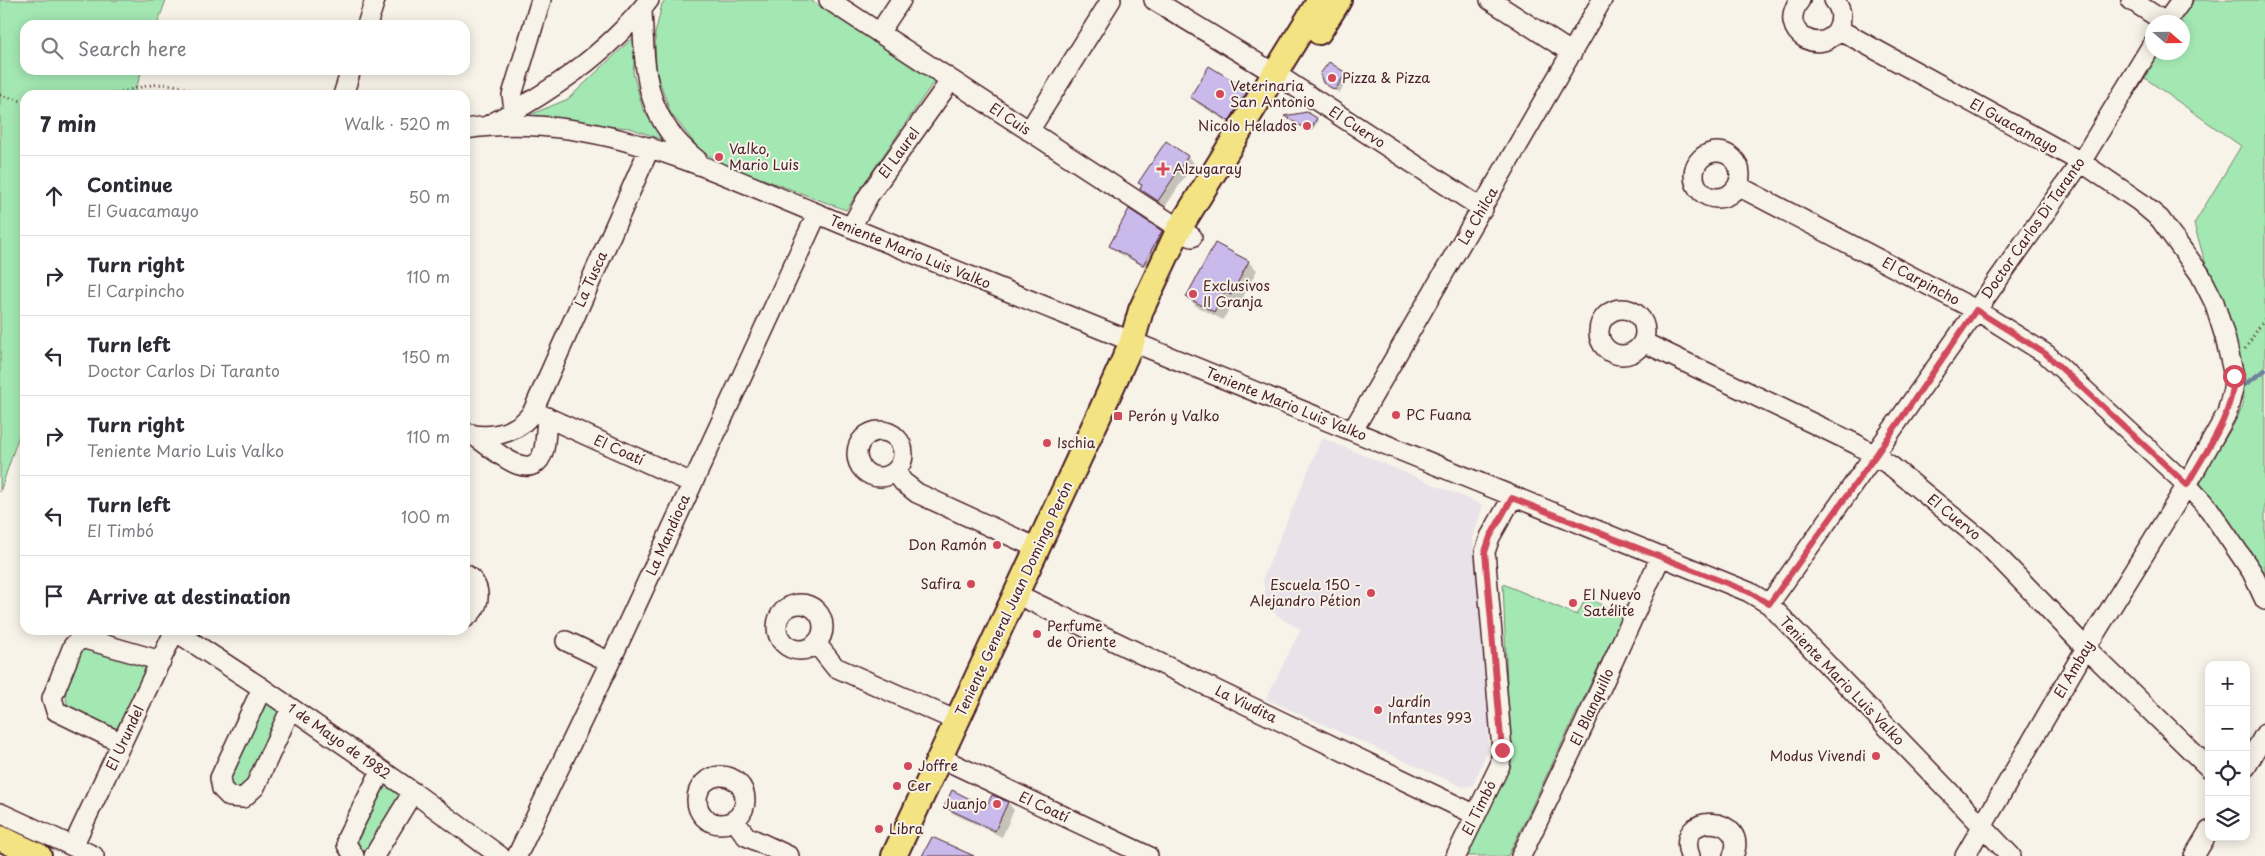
<!DOCTYPE html>
<html lang="en">
<head>
<meta charset="utf-8">
<style>
  body { margin:0; font-family:"Playpen Sans",sans-serif; background:#f2f2f3; color:#2b2b33 }
  .controls { position:absolute; right:15px; bottom:15px; display:grid; overflow:hidden; border-radius:10px; box-shadow:0 2px 12px #0003 }
  .controls button { width:45px; height:45px; display:grid; place-items:center; padding:0; border:0; border-bottom:1px solid #e1e1e2; background:#fff; color:#2b2b33; font:25px sans-serif }
  .compass { position:absolute; left:2145px; top:15px; width:45px; height:45px; border-radius:50%; background:#fff; box-shadow:0 2px 12px #0003; rotate:110deg }
  .stop { position:absolute; width:15px; height:15px; margin:-11px; border:4px solid #d1495b; border-radius:50%; background:#fff }
  .stop.end { background:#d1495b; border-color:#fff; box-shadow:0 1px 5px #0008 }
  .list { margin:0; padding:0; list-style:none }
  h2 { display:flex; justify-content:space-between; align-items:center; height:65px; margin:0; padding:0 20px; font-size:21px }
  h2 small { font-size:16px; font-weight:400; color:#7c7c81 }
  .list li { display:grid; grid-template-columns:32px 1fr auto; gap:15px; align-items:center; box-sizing:border-box; height:80px; padding:0 20px; border-top:1px solid #e1e1e2 }
  .list b { display:block; font-size:19px; white-space:nowrap }
  .list p { margin:0; font-size:16px; white-space:nowrap; color:#7c7c81 }
  .list em { font-size:16px; font-style:normal; color:#7c7c81 }
  .icon { flex:none; width:28px; height:28px; fill:none; stroke:currentColor; stroke-width:2; stroke-linecap:round; stroke-linejoin:round }
  .map { position:relative; flex:none; width:2265px; height:856px; overflow:hidden }
  .search { position:absolute; background:#fff; box-shadow:0 2px 12px #0003; left:20px; top:20px; width:450px; height:55px; display:flex; align-items:center; gap:12px; box-sizing:border-box; padding:0 18px; border-radius:15px; color:#7c7c81; font-size:19px }
  .panel { position:absolute; background:#fff; box-shadow:0 2px 12px #0003; left:20px; top:90px; width:450px; height:545px; border-radius:15px }
  .map>svg:first-child { display:block }
  .built { fill:#e9e2e9 }
  .green { fill:#a3e7b2; stroke:#76836e }
  .shadow { fill:#0003 }
  .lines { fill:none; stroke-linecap:round; stroke-linejoin:round }
  .stream { stroke:#6f839c; stroke-width:5 }
  .building { fill:#c9baeb; stroke:#4a1f2b }
  .minor-casing { stroke:#4a1f2b; stroke-width:22 }
  .major-casing { stroke:#4a1f2b; stroke-width:28 }
  .path { stroke:#4a1f2b; stroke-width:3; stroke-dasharray:1 4; stroke-linecap:butt }
  .minor { stroke:#f7f3e8; stroke-width:19 }
  .major { stroke:#f4e382; stroke-width:24 }
  .route { stroke:#d1495b; stroke-width:6 }
  .poi-dot { fill:#d1495b; stroke:#f7f3e8; stroke-width:2 }
  .labels { text-anchor:middle; stroke-width:4; stroke-linejoin:round; paint-order:stroke }
  .poi-label { font-size:14px; fill:#4a1f2b; stroke:#f7f3e8; text-anchor:start }
  .street-label { font-size:14px; fill:#4a1f2b; stroke:#f7f3e8 }
</style>
</head>
<body>
<div class="map">
<svg width="2265" height="856" viewBox="0 0 2265 856">
  <rect width="100%" height="100%" fill="#f7f3e8"/>
  <filter id="ink" filterUnits="userSpaceOnUse"><feTurbulence type="fractalNoise" baseFrequency=".02" numOctaves="2"/><feDisplacementMap in="SourceGraphic" scale="10" xChannelSelector="R" yChannelSelector="G"/><feConvolveMatrix kernelMatrix="1 2 1 2 8 2 1 2 1" color-interpolation-filters="sRGB"/></filter>
  <g filter="url(#ink)">
    <!-- built -->
    <path class="built" d="M1322,438L1483,505L1473,538L1488,720V749L1473,785L1463,787L1266,699L1301,629L1285,621L1267,607L1263,578Z"/>
    <!-- green -->
    <path class="green" d="M0,0H166L157,25H25V70H142L134,95H25V417L0,492Z
      M665,0H810L935,80L846,210L720,163L699,149L670,112L656,71L655,34L662,4Z
      M2194,0H2265V587L2199,490C2205,458 2233,436 2242,405C2252,364 2226,320 2212,283C2205,264 2200,244 2194,224L2241,146L2142,76L2158,53L2182,52V22H2178Z
      M637,34L633,73L643,109L663,140L630,128L531,120L530,115L568,99Z
      M1503,584L1577,615L1586,598L1624,614L1508,856H1465L1510,756Z
      M86,649L99,651L145,666L150,670L122,730L116,731L69,710C61,687 69,675 77,654Z
      M268,699L284,711L248,787L238,793L228,780Z
      M385,785L402,794L367,853L359,850L356,844Z"/>
    <!-- shadow -->
    <path class="shadow" d="M1210,68L1247,91L1254,98L1236,127L1198,104L1192,97Z
      M1345,74L1349,78L1339,93L1324,82Z
      M1286,117L1316,119L1318,121L1312,131Z
      M1187,156L1194,163L1165,207L1141,189L1143,186L1139,182Z
      M1161,232L1167,238L1150,270L1117,252L1110,246Z
      M1248,262L1257,270L1240,303L1234,300L1223,320L1196,306L1188,297Z
      M993,796L1008,803L1014,810L1002,837L952,813L946,807L987,808Z"/>
    <g class="lines">
      <!-- stream -->
      <path class="stream" d="M2244,385L2265,370"/>
    </g>
    <!-- building -->
    <path class="building" d="M1329,62L1346,73L1335,90L1323,83L1320,74Z
      M1209,66L1248,90L1229,121L1190,97Z
      M1307,112L1317,118L1310,131L1284,116Z
      M1166,141L1188,156L1158,201L1140,189L1142,185L1138,183Z
      M1129,209L1162,231L1143,265L1109,246Z
      M1215,243L1249,261L1231,295L1225,292L1214,312L1186,297Z
      M952,790L986,807L992,795L1008,802L995,831L944,807Z
      M932,837L974,856H922Z"/>
    <g class="lines">
      <!-- minor casing -->
      <g class="minor-casing">
        <path id="minor" d="M829,0L1192,237
          M1154,0L1282,78L1483,209
          M1490,0L1572,53
          M1800,0C1774,33 1826,60 1839,26C1843,16 1840,7 1834,0
          M2131,0L2165,22
          M642,9C645,72 643,117 697,160
          M2166,22L2182,0
          M367,25L375,0
          M1838,29L2081,162L2140,202L2160,219L2200,274L2214,302L2225,337L2234,376L2233,389L2227,413L2187,485L2086,648L1965,856
          M879,33L901,0
          M343,95L351,70
          M516,122L512,95L541,0
          M489,125C549,93 607,54 649,0
          M465,129C590,110 704,167 816,213C896,247 978,279 1059,312C1289,406 1519,500 1749,592L1769,604L2011,856
          M1029,131L1111,0
          M1694 175a23 23 0 1 1 46 0a23 23 0 1 1-46 0Z
          M1738,186L1976,310L2046,354L2187,485L2209,509L2252,572L2265,600
          M851,227L869,195L951,80
          M1599 332a23 23 0 1 1 46 0a23 23 0 1 1-46 0Z
          M1643,342L1856,444L1891,466L1985,543L2086,648L2209,768
          M533,411L692,483
          M1353,430L1602,0
          M857 454a23 23 0 1 1 46 0a23 23 0 1 1-46 0Z
          M472,434C490,446 533,490 544,449C546,439 546,427 547,417
          M474,435C496,438 521,431 533,411L650,147
          M896,472L903,482L917,493L1037,548
          M465,574C483,585 482,607 465,618
          M1016,594L1476,815
          M777 627a23 23 0 1 1 46 0a23 23 0 1 1-46 0Z
          M1769,604L2081,162L2152,45
          M175,631L262,688L413,792L500,856
          M566,641L610,662
          M816,643L835,667L957,721
          M262,688L220,778L222,789L230,797L243,798L255,787L291,708
          M122,743L56,711L52,698L73,646L79,640L85,639L161,661
          M941,758L1148,856
          M2246,767L2265,734
          M697 800a24 24 0 1 1 48 0a24 24 0 1 1-48 0Z
          M0,813L94,856
          M734,820L746,836L789,856
          M73,846L175,630
          M354,856L347,845V838L381,771
          M374,856L413,792
          M517,856L610,662L817,214
          M1456,856L1500,765L1502,750L1485,552L1490,537L1512,498
          M1521,856L1584,725L1661,556
          M1690,856C1673,810 1751,815 1733,856
          M2194,856L2209,831"/>
      </g>
      <!-- major casing -->
      <g class="major-casing">
        <path id="major" d="M1319,32L1339,0
          M0,838L39,856
          M894,856L1101,411L1132,342L1141,310L1179,229L1320,0"/>
      </g>
      <!-- path -->
      <path class="path" d="M0,95L25,102
        M111,95C147,86 166,76 200,95
        M2245,349L2265,318"/>
      <!-- minor -->
      <use href="#minor" class="minor"/>
      <!-- major -->
      <use href="#major" class="major"/>
    </g>
  </g>
  <g class="lines" filter="url(#ink)">
    <!-- route -->
    <path class="route" d="M1502,750L1485,552L1490,537L1512,498L1749,592L1769,604L1876,455L1976,310L2046,354L2187,485C2206,450 2233,416 2234,376"/>
  </g>
  <!-- markers -->
  <g class="poi-dot">
    <circle cx="1332" cy="78" r="5"/>
    <circle cx="1220" cy="94" r="5"/>
    <circle cx="1307" cy="126" r="5"/>
    <circle cx="719" cy="157" r="5"/>
    <path d="M1160.5 161.5h5v5h5v5h-5v5h-5v-5h-5v-5h5z"/>
    <circle cx="1193" cy="294" r="5"/>
    <circle cx="1396" cy="415" r="5"/>
    <rect x="1113" y="411" width="10" height="10" rx="2.5"/>
    <circle cx="1047" cy="443" r="5"/>
    <circle cx="997" cy="545" r="5"/>
    <circle cx="971" cy="584" r="5"/>
    <circle cx="1371" cy="593" r="5"/>
    <circle cx="1573" cy="603" r="5"/>
    <circle cx="1037" cy="634" r="5"/>
    <circle cx="1378" cy="710" r="5"/>
    <circle cx="1876" cy="756" r="5"/>
    <circle cx="908" cy="766" r="5"/>
    <circle cx="897" cy="786" r="5"/>
    <circle cx="997" cy="804" r="5"/>
    <circle cx="879" cy="829" r="5"/>
  </g>
  <g class="labels">
    <!-- poi labels -->
    <g class="poi-label">
      <text x="1342" y="83">Pizza &amp; Pizza</text>
      <text x="1230" y="91">Veterinaria<tspan x="1230" dy="16">San Antonio</tspan></text>
      <text x="1297" y="131" text-anchor="end">Nicolo Helados</text>
      <text x="729" y="154">Valko,<tspan x="729" dy="16">Mario Luis</tspan></text>
      <text x="1173" y="174">Alzugaray</text>
      <text x="1203" y="291">Exclusivos<tspan x="1203" dy="16">II Granja</tspan></text>
      <text x="1406" y="420">PC Fuana</text>
      <text x="1128" y="421">Perón y Valko</text>
      <text x="1057" y="448">Ischia</text>
      <text x="987" y="550" text-anchor="end">Don Ramón</text>
      <text x="961" y="589" text-anchor="end">Safira</text>
      <text x="1361" y="590" text-anchor="end">Escuela 150 -<tspan x="1361" dy="16">Alejandro Pétion</tspan></text>
      <text x="1583" y="600">El Nuevo<tspan x="1583" dy="16">Satélite</tspan></text>
      <text x="1047" y="631">Perfume<tspan x="1047" dy="16">de Oriente</tspan></text>
      <text x="1388" y="707">Jardín<tspan x="1388" dy="16">Infantes 993</tspan></text>
      <text x="1866" y="761" text-anchor="end">Modus Vivendi</text>
      <text x="918" y="771">Joffre</text>
      <text x="907" y="791">Cer</text>
      <text x="987" y="809" text-anchor="end">Juanjo</text>
      <text x="889" y="834">Libra</text>
    </g>
    <!-- street labels -->
    <g class="street-label">
      <text transform="translate(1010 119) rotate(33)" y="5">El Cuis</text>
      <text transform="translate(2014 126) rotate(29)" y="5">El Guacamayo</text>
      <text transform="translate(1357 127) rotate(33)" y="5">El Cuervo</text>
      <text transform="translate(899 153) rotate(-54)" y="5">El Laurel</text>
      <text transform="translate(1478 216) rotate(-60)" y="5">La Chilca</text>
      <text transform="translate(2033 228) rotate(-55)" y="5">Doctor Carlos Di Taranto</text>
      <text transform="translate(910 252) rotate(22)" y="5">Teniente Mario Luis Valko</text>
      <text transform="translate(591 279) rotate(-66)" y="5">La Tusca</text>
      <text transform="translate(1921 281) rotate(28)" y="5">El Carpincho</text>
      <text transform="translate(1286 404) rotate(22)" y="5">Teniente Mario Luis Valko</text>
      <text transform="translate(619 450) rotate(24)" y="5">El Coatí</text>
      <text transform="translate(1954 517) rotate(39)" y="5">El Cuervo</text>
      <text transform="translate(668 535) rotate(-66)" y="5">La Mandioca</text>
      <text transform="translate(1014 599) rotate(-65)" y="5">Teniente General Juan Domingo Perón</text>
      <text transform="translate(2074 669) rotate(-60)" y="5">El Ambay</text>
      <text transform="translate(1842 681) rotate(46)" y="5">Teniente Mario Luis Valko</text>
      <text transform="translate(1246 704) rotate(26)" y="5">La Viudita</text>
      <text transform="translate(1592 707) rotate(-65)" y="5">El Blanquillo</text>
      <text transform="translate(125 738) rotate(-65)" y="5">El Urundel</text>
      <text transform="translate(339 741) rotate(35)" y="5">1 de Mayo de 1982</text>
      <text transform="translate(1044 807) rotate(25)" y="5">El Coatí</text>
      <text transform="translate(1479 808) rotate(-64)" y="5">El Timbó</text>
    </g>
  </g>
</svg>
<div class="controls">
<button>+</button>
<button>−</button>
<button><svg class="icon" aria-label="locate" viewBox="0 0 24 24"><circle cx="12" cy="12" r="6"/><path d="M12 2v4M12 18v4M2 12h4M18 12h4"/></svg></button>
<button><svg class="icon" aria-label="layers" viewBox="0 0 24 24"><path d="M12 4l9 5-9 5-9-5zM3 14l9 5 9-5"/></svg></button>
</div>
<svg class="compass" viewBox="-18 -18 36 36"><path d="M0-13l5 13h-10z" fill="#e53935"/><path d="M0 13l5-13h-10z" fill="#7c7c81"/></svg>
<div class="stop" style="left:2234px;top:376px"></div>
<div class="stop end" style="left:1502px;top:750px"></div>
<div class="search"><svg class="icon" aria-label="search" viewBox="0 0 24 24"><circle cx="10" cy="10" r="6"/><path d="M15 15l6 6"/></svg>Search here</div>
<section class="panel">
<h2>7 min<small>Walk · 520 m</small></h2>
<ul class="list">
<li><svg class="icon" aria-label="ahead" viewBox="0 0 24 24"><path d="M12 20V5M6 11l6-6 6 6"/></svg><div><b>Continue</b><p>El Guacamayo</p></div><em>50 m</em></li>
<li><svg class="icon" aria-label="right" viewBox="0 0 24 24"><path d="M7 20v-9h11M14 6l5 5-5 5"/></svg><div><b>Turn right</b><p>El Carpincho</p></div><em>110 m</em></li>
<li><svg class="icon" aria-label="left" viewBox="0 0 24 24"><path d="M17 20v-9H6M10 6l-5 5 5 5"/></svg><div><b>Turn left</b><p>Doctor Carlos Di Taranto</p></div><em>150 m</em></li>
<li><svg class="icon" aria-label="right" viewBox="0 0 24 24"><path d="M7 20v-9h11M14 6l5 5-5 5"/></svg><div><b>Turn right</b><p>Teniente Mario Luis Valko</p></div><em>110 m</em></li>
<li><svg class="icon" aria-label="left" viewBox="0 0 24 24"><path d="M17 20v-9H6M10 6l-5 5 5 5"/></svg><div><b>Turn left</b><p>El Timbó</p></div><em>100 m</em></li>
<li><svg class="icon" aria-label="arrive" viewBox="0 0 24 24"><path d="M6 21V4h12l-3 4 3 4H6"/></svg><div><b>Arrive at destination</b></div></li>
</ul>
</section>
</div>
</body>
</html>
